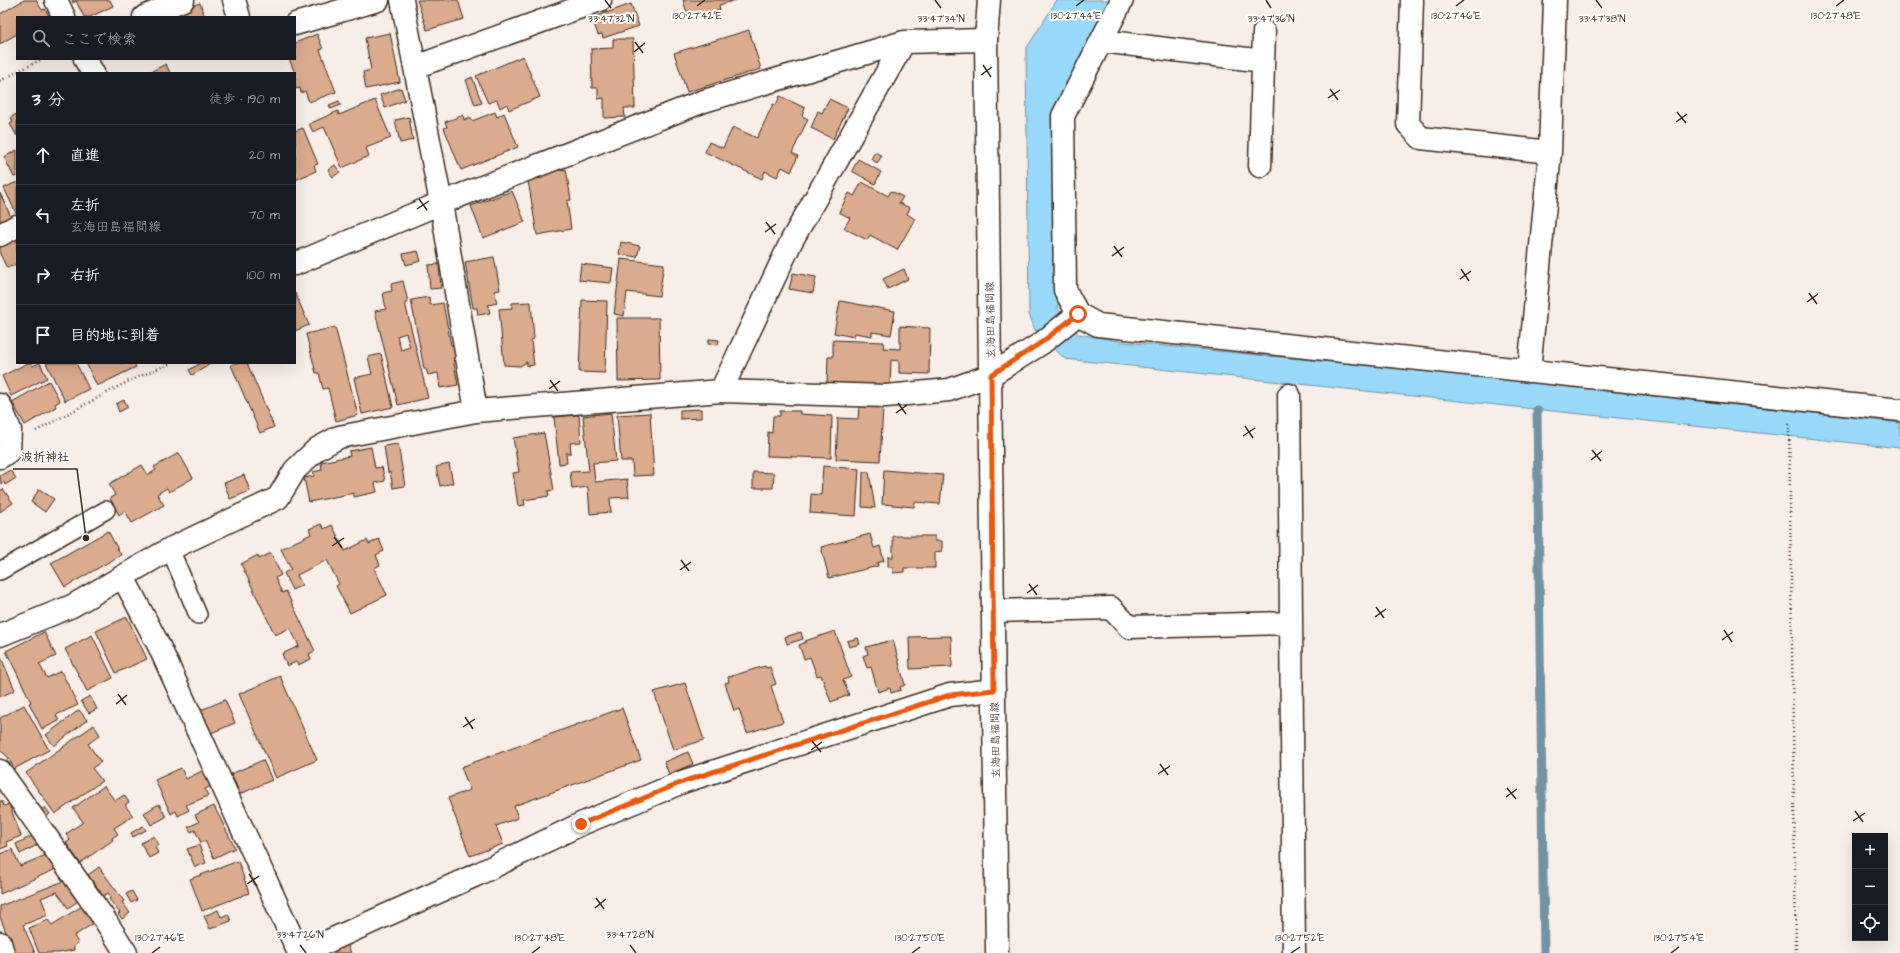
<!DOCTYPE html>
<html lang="ja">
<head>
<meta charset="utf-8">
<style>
  body { margin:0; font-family:"Architects Daughter","Klee One",sans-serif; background:#242831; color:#f1f3f6 }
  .controls { position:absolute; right:12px; bottom:12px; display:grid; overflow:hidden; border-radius:0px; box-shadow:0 4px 16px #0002 }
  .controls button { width:36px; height:36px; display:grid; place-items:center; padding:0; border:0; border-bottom:1px solid #363941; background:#171b24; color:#f1f3f6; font:20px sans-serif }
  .stop { position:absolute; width:12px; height:12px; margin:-9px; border:3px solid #ea580c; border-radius:50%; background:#fff }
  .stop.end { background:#ea580c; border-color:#fff; box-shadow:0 1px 4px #0008 }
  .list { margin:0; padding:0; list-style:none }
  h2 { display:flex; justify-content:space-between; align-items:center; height:52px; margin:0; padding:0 16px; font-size:17px }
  h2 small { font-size:13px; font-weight:400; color:#9ea1a6 }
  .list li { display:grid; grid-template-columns:26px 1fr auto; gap:12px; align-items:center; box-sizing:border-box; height:60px; padding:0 16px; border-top:1px solid #363941 }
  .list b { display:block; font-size:15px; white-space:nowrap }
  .list p { margin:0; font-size:13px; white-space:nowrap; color:#9ea1a6 }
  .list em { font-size:13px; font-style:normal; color:#9ea1a6 }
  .icon { flex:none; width:22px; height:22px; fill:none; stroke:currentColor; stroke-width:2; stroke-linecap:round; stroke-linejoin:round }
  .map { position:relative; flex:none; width:1900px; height:953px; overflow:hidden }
  .search { position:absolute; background:#171b24; box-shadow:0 4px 16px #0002; left:16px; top:16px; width:280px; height:44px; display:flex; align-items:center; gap:10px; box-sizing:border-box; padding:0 14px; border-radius:0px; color:#9ea1a6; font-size:15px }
  .panel { position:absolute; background:#171b24; box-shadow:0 4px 16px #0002; left:16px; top:72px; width:280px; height:292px; border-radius:0px }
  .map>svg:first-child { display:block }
  .water { fill:#99d9fa; stroke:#7393a2 }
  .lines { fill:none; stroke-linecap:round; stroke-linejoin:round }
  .stream { stroke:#7393a2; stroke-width:9 }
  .building { fill:#dbab8d; stroke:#3b2a1e; fill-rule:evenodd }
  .service-casing { stroke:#3b2a1e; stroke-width:20 }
  .minor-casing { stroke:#3b2a1e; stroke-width:25 }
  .secondary-casing { stroke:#3b2a1e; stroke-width:25 }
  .path { stroke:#3b2a1e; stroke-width:2.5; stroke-dasharray:1 3; stroke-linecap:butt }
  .service { stroke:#fff; stroke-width:17 }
  .minor { stroke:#fff; stroke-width:22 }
  .secondary { stroke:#fff; stroke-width:22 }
  .route { stroke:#ea580c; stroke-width:5 }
  .ticks { fill:none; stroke:#3b2a1e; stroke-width:1.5 }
  .labels { text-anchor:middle; stroke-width:4; stroke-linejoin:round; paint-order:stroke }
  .street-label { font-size:11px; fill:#3b2a1e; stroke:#fff }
  .ticks-label { font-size:10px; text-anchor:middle; fill:#3b2a1e; stroke:#fff; stroke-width:4; stroke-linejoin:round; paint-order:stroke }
  .leader { fill:none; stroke:#3b2a1e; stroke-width:1.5 }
  .callout-dot { fill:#3b2a1e; stroke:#fff; stroke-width:1.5 }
  .callout-label { font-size:12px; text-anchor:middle; font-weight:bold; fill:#3b2a1e; stroke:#fff; stroke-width:4; stroke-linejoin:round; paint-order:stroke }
</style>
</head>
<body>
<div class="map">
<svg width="1900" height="953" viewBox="0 0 1900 953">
  <rect width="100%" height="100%" fill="#f8eee8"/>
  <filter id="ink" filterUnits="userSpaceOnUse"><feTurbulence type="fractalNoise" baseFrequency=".025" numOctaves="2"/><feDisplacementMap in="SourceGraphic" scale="8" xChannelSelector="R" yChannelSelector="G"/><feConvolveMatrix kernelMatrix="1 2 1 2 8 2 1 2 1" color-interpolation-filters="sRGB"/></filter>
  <g filter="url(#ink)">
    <!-- water -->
    <path class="water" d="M1057,0H1112L1056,120L1058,309L1078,334L1124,342L1558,384L1900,423V448L1065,359L1035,330L1029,314L1026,49Z"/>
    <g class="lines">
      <!-- stream -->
      <path class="stream" d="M1537,410L1544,953"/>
    </g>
    <!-- building -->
    <path class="building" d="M24,0H36L42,10L45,9L49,16L17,17V34L0,44V14Z
      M72,0H110L113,6L90,17H84L76,1L73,3Z
      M417,0H458L464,19L427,30Z
      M683,0H736L719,5L720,10L689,19Z
      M200,3L205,17H166L165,15Z
      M631,4L639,26L603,38L602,34L598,35L592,18Z
      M749,30L761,69L687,92L674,53Z
      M390,33L400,82L366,89L363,72L371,70L365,38Z
      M317,34L323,49L320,50L336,92L309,102L305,91L301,93L300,88L295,89V73L289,59H295V43Z
      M613,39H633L635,108H624L625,117L604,118V98L598,99V88H592L591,49L613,48Z
      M523,56L540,97L509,110L507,104L500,108L497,100L488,103L476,76Z
      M166,64L170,73H148Z
      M472,77L482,103L475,105L466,80Z
      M401,88L405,100L385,108L380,95Z
      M780,96L805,108L802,116L808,119L792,153L798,156L791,172L782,167L777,177L765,171L762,179L705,152L709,142L723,148L733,127L757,138L773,104L776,105Z
      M829,99L848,108L833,139L811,128L818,111L822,113Z
      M375,100L391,138L366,148L369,156L342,168L324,127L313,132L309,124L338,111L339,115Z
      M339,101L341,105L331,109L329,105Z
      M495,112L497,117L504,113L518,147L461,170L444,128L447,127L445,122L463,115L464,120L470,117L472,121Z
      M17,114V136L10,124L13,122L11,117Z
      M409,117L413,140L400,143L395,120Z
      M303,128L318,164L314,165L316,171L295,180V131Z
      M17,150V176L14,177L4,157Z
      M875,152L882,156L877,163L871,159Z
      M858,159L881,172L875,184L852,171Z
      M335,165L340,172L333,177L328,170Z
      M566,169L571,200L567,201L571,229L537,235L528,180L543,178L542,173Z
      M17,182V213H16L4,188Z
      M862,182L888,196L891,191L903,197L899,203L910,208L907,214L915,219L897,250L870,235L867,240L844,228L850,218L839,212L849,193L854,196Z
      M512,191L525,222L483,238L471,206Z
      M0,193L11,217L0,222Z
      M17,238V264L7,268L0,254V246Z
      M621,242L640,246L637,257L619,254Z
      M418,251L421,261L406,265L403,254Z
      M494,257L500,290L494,291L497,303L488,305L490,313L478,315L477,308H473L465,262Z
      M621,259L664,264L659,296L627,292L624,316L614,314Z
      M439,264L441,288L430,289L428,265Z
      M581,264L613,268L611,283L579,280Z
      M904,269L908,279L888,289L883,279Z
      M793,273L816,277L813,293L789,289Z
      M403,281L408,302L405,303L428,398L398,405L375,311L386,309L383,293L392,291L391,284ZM406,333L410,347L401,350L397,336Z
      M295,293L309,325L295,331Z
      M429,297L430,305L443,303L451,345H454L457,358H453L458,385L440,388L438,373L428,375L426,369H424L411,300Z
      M582,300L607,301L605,373L579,372Z
      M840,301L895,311L891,335L872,332V336L855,333L854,337L834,333Z
      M531,302L534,339L531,340L534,365L527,366V362L520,366L504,365L499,309L512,308V303Z
      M617,318H659L660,380L618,381Z
      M900,326L930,328L929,374L899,373V361L891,360L890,385L827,384L828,357H833V340L884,342L883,348L900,349Z
      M335,327L358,415L336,421L328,388L323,389L319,373H316L306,334Z
      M709,339L719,340L718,345L708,344Z
      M381,354L393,407L362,414L354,378L372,374L368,357Z
      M28,363H31L32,366L40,363L47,378L11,396L2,376Z
      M46,363H76L89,389L65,401Z
      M86,363H134L136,367L97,386Z
      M201,363H207L209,365L192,375L189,370Z
      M235,363H247L274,427L260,433L231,365Z
      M49,381L60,401L55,404L56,407L25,425L12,402Z
      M124,400L128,407L119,412L116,404Z
      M859,406L883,407L880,461L836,459L838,418L858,419Z
      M701,409V418L680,419V410Z
      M780,411H800V414L832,416L831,458L767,456L768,432L772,433L773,416H780Z
      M611,413L616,461L593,463L595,482L627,479L629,497L610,498L611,512L590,514L588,487L572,489L570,472L589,471L583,416Z
      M650,413L654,475L633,476L632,461H621L617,415Z
      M579,415L581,442L570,443L571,453H566L567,463L559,464L554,417Z
      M544,433L554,490L548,491L549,496L524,500L525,505L518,506L513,473L519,472L513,438Z
      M398,444L405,486L393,488L390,472L388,473L384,446Z
      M371,447L375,468L382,467L385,481L375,483L377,492L354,497V493L309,502L304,478L314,476L313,472L322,470L321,462L350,456L349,451Z
      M179,453L193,478L169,492L167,488L157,494L164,505L132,523L125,511L119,515L110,498L115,495L109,484L142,465L148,475L156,470L154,467Z
      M449,464L453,483L440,486L436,467Z
      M823,466L859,469L856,516L810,513L811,494L821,495Z
      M10,470L16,478L5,485L4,482L1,484L0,476Z
      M884,470L943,475L940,504L915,502L914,507L882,504Z
      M753,472L774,473L773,488H753Z
      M863,472H869L875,508L862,507Z
      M244,475L250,491L230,499L224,483Z
      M3,489L13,503L0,512V491Z
      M39,489L54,499L45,512L31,502Z
      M321,524L324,529L332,525L345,551L367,540L369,544L379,539L384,551L376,555L380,565L374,568L387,595L350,613L336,586L339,584L327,560L297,575L302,585L292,590L284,573L291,569L281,549L311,534L309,529Z
      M108,531L121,555L65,587L51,563Z
      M870,534L874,548L880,546L884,561L877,563L878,566L829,578L821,547Z
      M893,536H935V541H942V551L935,552V568H904V572L893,573V567H888V557H893Z
      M271,553L281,575L275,578L282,593L286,591L315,651L309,654L311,659L298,665L296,662L287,666L282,654L299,646L290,628L275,635L241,564L258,555L259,559Z
      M127,617L147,659L116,673L96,631Z
      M835,631L851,677L843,680L849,695L831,702L821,675L817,676L810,657L804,659L799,645L806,642L805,641Z
      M44,632L56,656L39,664L47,678L61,671L78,705L56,715L59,721L42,729L29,703L31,702L6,651Z
      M801,632L803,639L787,644L785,637Z
      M92,635L113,678L87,691L65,649Z
      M951,636L952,667L910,669L909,637Z
      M858,638L860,644L849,647L847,641Z
      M893,640L905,685L900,687L901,690L891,693L890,688L878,692L871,667L867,668L863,656L868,654L866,647Z
      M0,655L15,690L0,697Z
      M765,666L766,668L770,667L776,684L771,686L783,722L747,733L739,709L734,711L725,683L729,682L728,677Z
      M280,676L317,760L276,778L239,694Z
      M685,683L704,740L673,750L654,692Z
      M90,696L97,709L89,713L81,701Z
      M225,700L235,723L211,733L201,710Z
      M24,705L49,750L14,769L8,757L0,750V718Z
      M622,708L641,760L514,806L518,818L496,826L503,844L470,856L448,798L470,790L461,767Z
      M79,710L87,720L54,746L46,735Z
      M94,725L100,735L88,744L101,762L92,768L102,781L55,814L26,773Z
      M688,752L693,764L669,774L664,762Z
      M263,760L272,780L240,794L231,774Z
      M181,768L186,779L202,771L206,781L213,778L216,784L205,789L208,796L186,805L189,810L178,816L176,811L171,814L155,780Z
      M104,786L115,801L124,795L129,802L125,805L133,816L114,828L118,834L112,838L113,840L80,863L66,843L70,840L66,834L83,822L73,808Z
      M0,801H2L4,806L9,804L21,836L6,842L8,846L0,849Z
      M159,804L166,817L151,825L144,813Z
      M214,806L235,848L214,858L205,841L201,843L195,830L191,832L188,827L199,822L195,815Z
      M45,807L50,814L46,817L41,810Z
      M143,826L146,830L133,837L131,833Z
      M32,836L37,845L20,854L16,844Z
      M154,836L159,845L155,847L158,853L149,858L141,843Z
      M199,845L206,863L195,867L187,849Z
      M12,849L20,866L46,855L56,869L0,894V854Z
      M238,861L249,893L202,911L190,879Z
      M99,867L124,901L122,902L130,913L122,919L118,914L120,913L109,899L111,897L108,893L103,896L88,875Z
      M64,881L78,901L68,908L57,892L41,898L48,915L23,925L35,953H14L0,917V906Z
      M132,891L137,900L131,903L126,894Z
      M82,906L94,923L74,936L78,943L74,946V950L58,953H39L29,928L48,920L52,925Z
      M218,910L221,917L228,914L231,921L210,929L204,916Z
      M347,943L351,953H332L331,951Z"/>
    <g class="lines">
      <!-- service casing -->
      <g class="service-casing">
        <path id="service" d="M170,549L198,615
          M0,571L106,510"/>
      </g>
      <!-- minor casing -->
      <g class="minor-casing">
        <path id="minor" d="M56,0L64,17
          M234,0L239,17
          M402,0L441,203L476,411
          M1122,0L1063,116L1065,290L1078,314L1098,325L1900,410
          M1412,0L1408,124L1421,138L1550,152
          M144,17L183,0
          M295,24L378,0
          M1102,41L1263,61
          M85,59L93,73
          M415,67L600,0
          M1260,166L1264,32
          M0,235L17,226
          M295,264L441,203L704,101L904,42L986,40
          M1529,371L1550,152L1555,0
          M721,391L792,240L904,42
          M1289,395L1294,953
          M0,405L10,430L9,451L0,457
          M123,577L159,646L299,953
          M993,611L1111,608L1129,627L1291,623
          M0,635L72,606L170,549L278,498L295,470L317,449L339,437L476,411L721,391L886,396L949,390L991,375L1042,343L1078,314
          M0,771L103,917L126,953
          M0,943L3,953
          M302,953L476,875L581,824L685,781L950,695L994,690"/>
      </g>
      <!-- secondary casing -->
      <g class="secondary-casing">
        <path id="secondary" d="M989,0L986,40L997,953"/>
      </g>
      <!-- path -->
      <path class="path" d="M0,81L42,59
        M1789,424L1796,953
        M36,431L127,382L171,363"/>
      <!-- service -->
      <use href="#service" class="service"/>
      <!-- minor -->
      <use href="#minor" class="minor"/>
      <!-- secondary -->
      <use href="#secondary" class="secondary"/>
    </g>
  </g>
  <g class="lines" filter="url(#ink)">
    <!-- route -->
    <path class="route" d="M581,824L685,781L950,695L994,690L991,375L1042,342L1078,314"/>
  </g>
  <!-- ticks -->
  <path class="ticks" d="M605,0L611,8M935,0L941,8M1266,0L1271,8M1596,0L1602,8M697,6L705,0M1076,6L1084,0M1456,6L1464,0M1836,6L1844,0M635,42L643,53M634,52L645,43M983,65L991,77M981,75L992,67M1330,89L1338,100M1328,98L1340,90M1677,112L1686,123M1676,122L1687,114M419,199L427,210M417,209L429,201M766,222L775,234M765,232L776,224M1114,246L1122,257M1112,256L1124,247M1461,269L1469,281M1460,279L1471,271M1809,293L1817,304M1807,302L1818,294M550,380L558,391M549,389L560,381M898,403L906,414M896,413L907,405M1245,426L1253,438M1243,436L1255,428M1592,450L1601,461M1591,460L1602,451M334,537L342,548M332,546L344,538M681,560L689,571M680,570L691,562M1029,584L1037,595M1027,593L1038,585M1376,607L1384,618M1375,617L1386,609M1724,630L1732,642M1722,640L1733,632M118,694L126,705M116,704L127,695M465,717L473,729M463,727L475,719M812,741L821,752M811,750L822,742M1160,764L1168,775M1158,774L1170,766M1507,788L1516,799M1506,797L1517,789M1855,811L1863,822M1853,821L1865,813M249,874L257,886M247,884L259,876M596,898L604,909M595,908L606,899M300,945L306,953M630,945L636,953M152,953L160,947M532,953L540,947M912,953L920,947M1291,953L1300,947M1671,953L1679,947"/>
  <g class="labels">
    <!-- street labels -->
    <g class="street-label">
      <text transform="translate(990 320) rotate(-91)" y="4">玄海田島福間線</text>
      <text transform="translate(995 740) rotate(-91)" y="4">玄海田島福間線</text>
    </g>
  </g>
  <g class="ticks-label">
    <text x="1836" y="19">130°27'48"E</text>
    <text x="697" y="19">130°27'42"E</text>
    <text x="1076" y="19">130°27'44"E</text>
    <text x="1456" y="19">130°27'46"E</text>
    <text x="611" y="22">33°47'32"N</text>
    <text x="941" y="22">33°47'34"N</text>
    <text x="1602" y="22">33°47'38"N</text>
    <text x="1271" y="22">33°47'36"N</text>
    <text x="300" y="938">33°47'26"N</text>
    <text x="630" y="938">33°47'28"N</text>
    <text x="160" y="941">130°27'46"E</text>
    <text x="540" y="941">130°27'48"E</text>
    <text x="920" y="941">130°27'50"E</text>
    <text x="1300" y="941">130°27'52"E</text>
    <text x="1679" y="941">130°27'54"E</text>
  </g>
  <!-- callouts -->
  <path class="leader" d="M86 538L77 469H13"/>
  <circle class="callout-dot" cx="86" cy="538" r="4"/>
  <g class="callout-label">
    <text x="45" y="461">波折神社</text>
  </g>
</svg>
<div class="controls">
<button>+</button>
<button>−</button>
<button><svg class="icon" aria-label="locate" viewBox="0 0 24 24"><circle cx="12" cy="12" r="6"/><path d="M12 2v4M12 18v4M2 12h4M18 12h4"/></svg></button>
</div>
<div class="stop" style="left:1078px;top:314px"></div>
<div class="stop end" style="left:581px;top:824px"></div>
<div class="search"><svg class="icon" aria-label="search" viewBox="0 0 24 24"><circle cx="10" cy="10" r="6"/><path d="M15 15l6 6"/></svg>ここで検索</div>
<section class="panel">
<h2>3 分<small>徒歩 · 190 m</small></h2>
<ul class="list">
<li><svg class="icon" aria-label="ahead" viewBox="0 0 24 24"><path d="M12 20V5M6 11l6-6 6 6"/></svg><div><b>直進</b></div><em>20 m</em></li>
<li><svg class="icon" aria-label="left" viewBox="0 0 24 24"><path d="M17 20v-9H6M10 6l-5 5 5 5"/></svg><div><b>左折</b><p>玄海田島福間線</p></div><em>70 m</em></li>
<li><svg class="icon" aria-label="right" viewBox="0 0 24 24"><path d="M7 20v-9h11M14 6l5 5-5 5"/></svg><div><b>右折</b></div><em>100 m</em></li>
<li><svg class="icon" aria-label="arrive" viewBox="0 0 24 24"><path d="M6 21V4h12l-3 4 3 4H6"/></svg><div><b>目的地に到着</b></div></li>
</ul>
</section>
</div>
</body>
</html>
